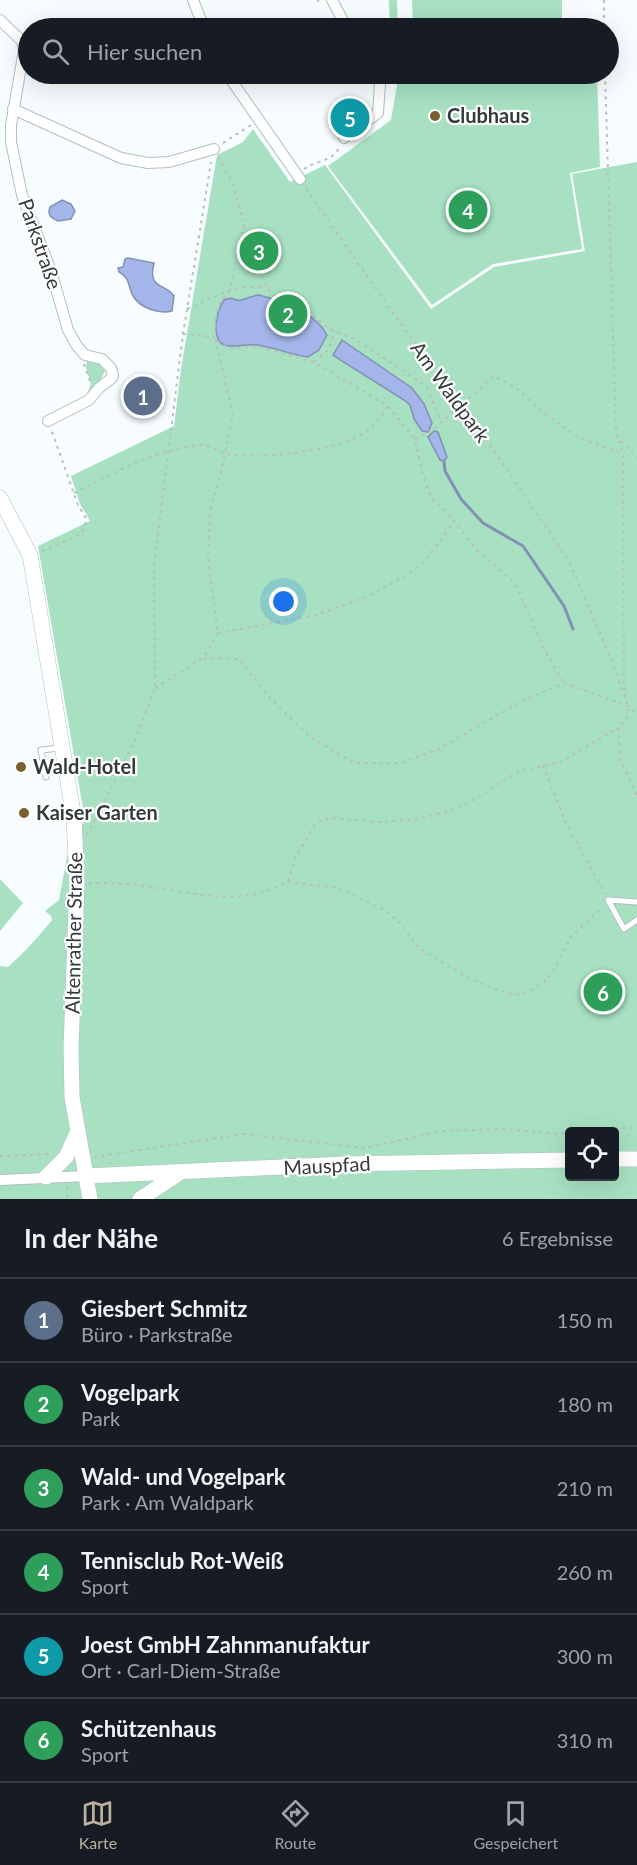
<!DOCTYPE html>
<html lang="de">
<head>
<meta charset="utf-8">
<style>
  body { margin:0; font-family:Lato,sans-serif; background:#20242c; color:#f1f3f6 }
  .controls { position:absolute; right:18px; bottom:18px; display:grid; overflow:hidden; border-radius:6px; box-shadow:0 6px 24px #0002 }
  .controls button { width:54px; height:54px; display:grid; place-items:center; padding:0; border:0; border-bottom:2px solid #363941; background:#171b24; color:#f1f3f6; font:30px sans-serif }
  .you { position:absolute; left:284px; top:602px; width:21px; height:21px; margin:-15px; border:4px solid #fff; border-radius:50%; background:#1a73e8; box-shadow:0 0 0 9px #1a73e833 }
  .badge { display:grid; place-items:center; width:39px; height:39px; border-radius:50%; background:#bbb19d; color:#fff; font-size:20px; font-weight:700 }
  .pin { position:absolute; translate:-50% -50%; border:3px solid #fff; box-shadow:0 2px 6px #0006 }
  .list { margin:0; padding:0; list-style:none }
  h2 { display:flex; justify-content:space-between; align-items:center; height:78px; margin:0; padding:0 24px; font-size:26px }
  h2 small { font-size:20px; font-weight:400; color:#9ea1a6 }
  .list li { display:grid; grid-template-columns:39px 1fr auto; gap:18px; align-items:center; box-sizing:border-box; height:84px; padding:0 24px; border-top:2px solid #363941 }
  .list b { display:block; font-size:22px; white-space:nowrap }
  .list p { margin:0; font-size:20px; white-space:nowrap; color:#9ea1a6 }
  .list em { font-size:20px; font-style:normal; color:#9ea1a6 }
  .icon { flex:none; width:33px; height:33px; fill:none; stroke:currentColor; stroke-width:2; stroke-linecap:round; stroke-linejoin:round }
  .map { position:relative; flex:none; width:637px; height:1199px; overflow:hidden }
  .search { position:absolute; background:#171b24; box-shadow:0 6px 24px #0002; left:18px; right:18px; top:18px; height:66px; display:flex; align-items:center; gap:15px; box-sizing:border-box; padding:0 21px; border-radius:33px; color:#9ea1a6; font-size:22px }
  .sheet { height:582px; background:#171b24 }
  nav { display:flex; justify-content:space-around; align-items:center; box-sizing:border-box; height:84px; border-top:2px solid #363941; background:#171b24; font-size:16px; color:#9ea1a6 }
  nav a { display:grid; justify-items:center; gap:3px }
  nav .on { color:#bbb19d }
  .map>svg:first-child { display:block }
  .green { fill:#a7e1c2; fill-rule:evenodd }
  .water { fill:#a3b5e9; stroke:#8290b5; stroke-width:1.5 }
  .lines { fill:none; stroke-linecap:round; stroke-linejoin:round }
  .stream { stroke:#8290b5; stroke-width:3 }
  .lane-casing { stroke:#b2bfc3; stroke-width:7 }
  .street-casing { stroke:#b2bfc3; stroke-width:12 }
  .secondary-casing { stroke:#b2bfc3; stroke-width:16 }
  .path { stroke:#b8bebf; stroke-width:2; stroke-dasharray:3 4.5; stroke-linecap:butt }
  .lane { stroke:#fff; stroke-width:5 }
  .street { stroke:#fff; stroke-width:10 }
  .secondary { stroke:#fff; stroke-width:15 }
  .poi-dot { fill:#7a6031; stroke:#fff; stroke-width:2 }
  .labels { text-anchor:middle; stroke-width:4.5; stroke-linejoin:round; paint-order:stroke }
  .poi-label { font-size:20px; font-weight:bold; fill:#343a3b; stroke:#fff; text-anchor:start }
  .street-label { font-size:20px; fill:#343a3b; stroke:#fff }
</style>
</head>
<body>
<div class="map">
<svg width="637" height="1199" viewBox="0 0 637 1199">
  <rect width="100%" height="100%" fill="#f7fdfe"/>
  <!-- green -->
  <path class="green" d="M389,0H397L398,28H390Z
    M412,0H562V28H413Z
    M597,74L600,167L570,173L582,249L493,264L432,305L328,166L391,120L398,80Z
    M253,129L290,182L325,165L431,309L494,267L585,251L572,174L637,162V1199H0V966L8,967C25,952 38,937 52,920L51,916L45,911L59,900L67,857L85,820L38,546L90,521L80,504L71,476L174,426L181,369L217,155L243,142ZM570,1132H614V1176H570Z
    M87,361L99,364L105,371L97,387L86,397L91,384L86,368Z
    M0,879L23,903L0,931Z"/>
  <!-- water -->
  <path class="water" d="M62,200L71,204L75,211L71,219L58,221C51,218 47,215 50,207Z
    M128,258L154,263C147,290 166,283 174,296L172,311C160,314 141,309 133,296C128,287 130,277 119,272L118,268L123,267L125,259Z
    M259,295C283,301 315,312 327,335L319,350L308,357C291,355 276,348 258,345C239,342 216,357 216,327C216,318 219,308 224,300L231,298C241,304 248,296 259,295Z
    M342,340L412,388L424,404L432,423L428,432L422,431L414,419L410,405L404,400L334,356L333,355Z
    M434,431L438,432L447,457L444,461L440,460L428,437Z"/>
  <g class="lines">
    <!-- stream -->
    <path class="stream" d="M444,461L445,471L461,499L483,523L523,546L564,606L573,629"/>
    <!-- lane casing -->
    <g class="lane-casing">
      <path id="lane" d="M46,777L41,750L60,748
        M637,902L608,900L624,929L637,920"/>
    </g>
    <!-- street casing -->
    <g class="street-casing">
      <path id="street" d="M193,0L204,28
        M332,0L347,28
        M0,20L22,41L24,50L11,125V142L22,195L51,271L68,330L77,346L85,355L102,359L111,368L113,375L112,378L99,388L89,400L48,421
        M227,74L300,179
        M13,109L121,158L148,163L169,162L214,149
        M344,138L378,113L380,84L373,74
        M0,1180L86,1176"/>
    </g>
    <!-- secondary casing -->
    <g class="secondary-casing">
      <path id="secondary" d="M0,498L30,555L74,818L77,883L71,1048L72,1097L90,1199
        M614,1159H637
        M86,1176L345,1164L570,1160
        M46,1177L66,1157L78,1131
        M140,1199L178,1174"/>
    </g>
    <!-- path -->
    <path class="path" d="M604,0V28
      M317,1L319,0
      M605,74L616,431L623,454L624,685L626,697
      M203,81L207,74
      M223,143L251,125
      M218,157L233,184L243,221
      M304,169C317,160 333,162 340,146
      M306,189L398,320L462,404L569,561L614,666L628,706L627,717L618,728L621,761L637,796
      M244,227L246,243L253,262L272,294L291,302L314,316L329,329L355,339L417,380L427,388L441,421
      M187,309L230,290L242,287H266
      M183,334L215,337
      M217,341L228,348L258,347L314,362L388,406L415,439L422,472L431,498L446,511L477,550L515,583L545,651L564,683
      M314,362L329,349L335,331
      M84,364L90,381
      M415,439L434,429L494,376L515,387L538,408L579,438L621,453
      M621,441L637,458
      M74,493C114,473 156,449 201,445C210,444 218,452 226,454C257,460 339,451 364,433C374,426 382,415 388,406
      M42,551L81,534L87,520L78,505L51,429
      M218,633L317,615L371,595L413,571L427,558L454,522
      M204,658L239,659L271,699L310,737L354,763H401L438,749L526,699L564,683L628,706L637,714
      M155,688L203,658L218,633L208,559L210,511L220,476L233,415L215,337L216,316L220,303L230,290L244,223
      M543,765L565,821L605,894
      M87,835L135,740L155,688L154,566L183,334L211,162
      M288,881L296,856L317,822L331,818L380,822L417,819L452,810L475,799L519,771L560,762L618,728
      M89,883C107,883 126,883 144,886C192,892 243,909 288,881L310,885L336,887L386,911L401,924L419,948L468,978L500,991L516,995L529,991L544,982L553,972L571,936L603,907
      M570,1132L599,1128H637
      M0,1156L49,1154
      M94,1157L243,1134L365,1148L443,1131L501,1129L561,1134L570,1132
      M67,1187V1199"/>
    <!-- lane -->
    <use href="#lane" class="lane"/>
    <!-- street -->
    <use href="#street" class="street"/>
    <!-- secondary -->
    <use href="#secondary" class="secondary"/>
  </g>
  <!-- markers -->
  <g class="poi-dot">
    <circle cx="435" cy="116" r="6"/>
    <circle cx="21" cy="767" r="6"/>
    <circle cx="24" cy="813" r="6"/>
  </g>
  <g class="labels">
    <!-- poi labels -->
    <g class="poi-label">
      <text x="447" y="123">Clubhaus</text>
      <text x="33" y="774">Wald-Hotel</text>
      <text x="36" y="820">Kaiser Garten</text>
    </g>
    <!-- street labels -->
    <g class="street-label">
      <text transform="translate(40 244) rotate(71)" y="7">Parkstraße</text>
      <text transform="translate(450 392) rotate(54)" y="7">Am Waldpark</text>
      <text transform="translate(74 933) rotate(-89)" y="7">Altenrather Straße</text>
      <text transform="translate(327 1166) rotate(-3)" y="7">Mauspfad</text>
    </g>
  </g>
</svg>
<div class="controls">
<button><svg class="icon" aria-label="locate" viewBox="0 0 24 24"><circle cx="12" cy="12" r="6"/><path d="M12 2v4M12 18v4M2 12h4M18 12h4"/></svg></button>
</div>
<div class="you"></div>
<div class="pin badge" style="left:143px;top:396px;background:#5c6f8a">1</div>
<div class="pin badge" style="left:288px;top:314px;background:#2e9e5b">2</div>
<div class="pin badge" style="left:259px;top:251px;background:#2e9e5b">3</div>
<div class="pin badge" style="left:468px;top:210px;background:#2e9e5b">4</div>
<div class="pin badge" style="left:350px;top:118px;background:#0f9aa8">5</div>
<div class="pin badge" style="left:603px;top:992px;background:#2e9e5b">6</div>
<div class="search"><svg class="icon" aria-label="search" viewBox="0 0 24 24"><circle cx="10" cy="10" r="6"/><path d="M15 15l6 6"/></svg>Hier suchen</div>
</div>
<section class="sheet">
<h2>In der Nähe<small>6 Ergebnisse</small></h2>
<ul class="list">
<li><span class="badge" style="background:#5c6f8a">1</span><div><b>Giesbert Schmitz</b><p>Büro · Parkstraße</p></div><em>150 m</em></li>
<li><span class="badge" style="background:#2e9e5b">2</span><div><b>Vogelpark</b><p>Park</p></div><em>180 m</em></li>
<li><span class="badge" style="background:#2e9e5b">3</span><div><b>Wald- und Vogelpark</b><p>Park · Am Waldpark</p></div><em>210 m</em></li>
<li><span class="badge" style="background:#2e9e5b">4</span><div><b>Tennisclub Rot-Weiß</b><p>Sport</p></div><em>260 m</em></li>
<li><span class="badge" style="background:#0f9aa8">5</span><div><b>Joest GmbH Zahnmanufaktur</b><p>Ort · Carl-Diem-Straße</p></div><em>300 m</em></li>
<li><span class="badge" style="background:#2e9e5b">6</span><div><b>Schützenhaus</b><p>Sport</p></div><em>310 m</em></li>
</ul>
</section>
<nav>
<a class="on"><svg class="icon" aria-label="map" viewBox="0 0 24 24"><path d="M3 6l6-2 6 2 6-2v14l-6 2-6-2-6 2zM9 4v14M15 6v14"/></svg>Karte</a>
<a><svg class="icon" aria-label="directions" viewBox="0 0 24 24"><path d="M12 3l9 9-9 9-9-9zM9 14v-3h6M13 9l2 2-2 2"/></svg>Route</a>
<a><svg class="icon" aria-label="saved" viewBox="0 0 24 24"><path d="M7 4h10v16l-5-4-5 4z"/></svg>Gespeichert</a>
</nav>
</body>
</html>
